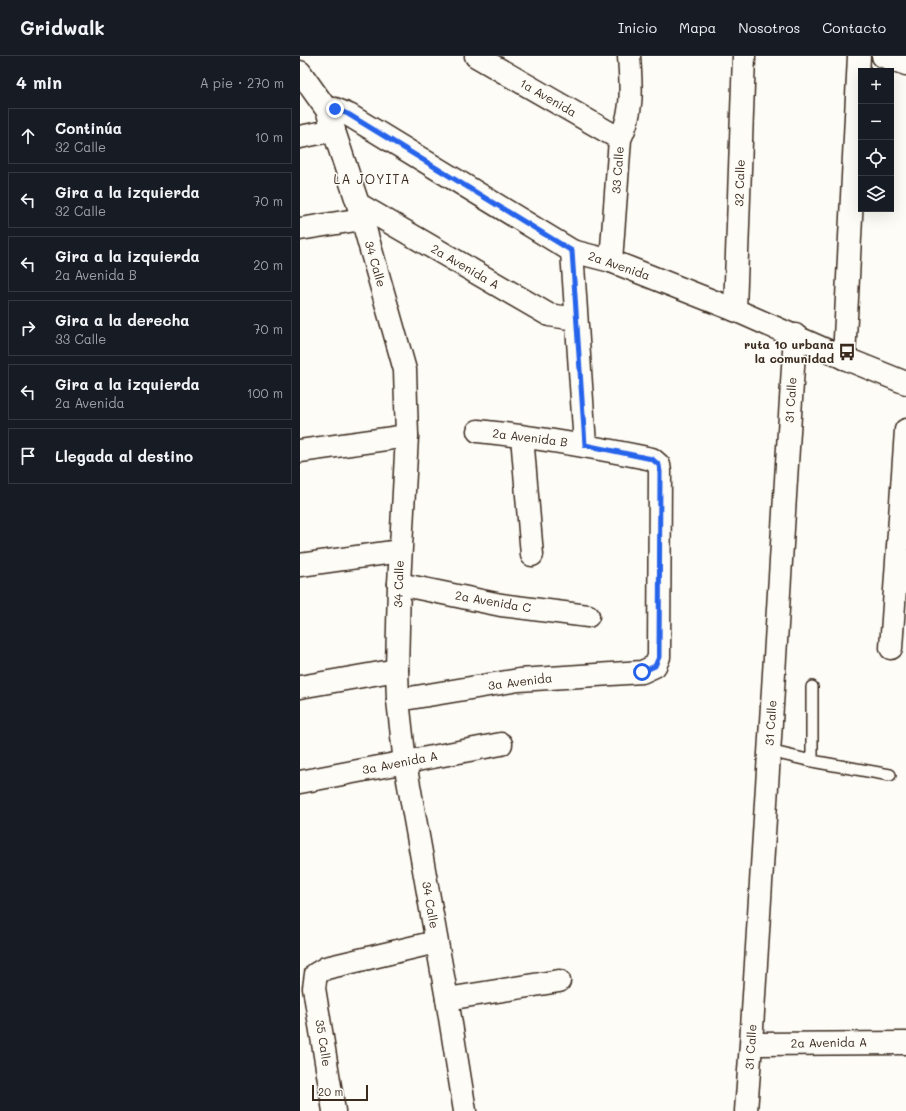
<!DOCTYPE html>
<html lang="es">
<head>
<meta charset="utf-8">
<style>
  body { margin:0; font-family:Mali,sans-serif; background:#20242c; color:#f1f3f6 }
  .controls { position:absolute; right:12px; top:12px; display:grid; overflow:hidden; border-radius:0px; box-shadow:0 4px 16px #0002 }
  .controls button { width:36px; height:36px; display:grid; place-items:center; padding:0; border:0; border-bottom:1px solid #363941; background:#171b24; color:#f1f3f6; font:20px sans-serif }
  .scale { position:absolute; left:12px; bottom:10px; width:56px; box-sizing:border-box; padding-left:4px; border:2px solid #3b2a1e; border-top:0; font-size:11px; line-height:14px; white-space:nowrap; color:#3b2a1e; -webkit-text-stroke:3px #fdfcf7; paint-order:stroke }
  .stop { position:absolute; width:12px; height:12px; margin:-9px; border:3px solid #2563eb; border-radius:50%; background:#fff }
  .stop.end { background:#2563eb; border-color:#fff; box-shadow:0 1px 4px #0008 }
  .list { margin:0; padding:0; list-style:none }
  h2 { display:flex; justify-content:space-between; align-items:center; height:52px; margin:0; padding:0 16px; font-size:17px }
  h2 small { font-size:13px; font-weight:400; color:#9ea1a6 }
  .list li { display:grid; grid-template-columns:26px 1fr auto; gap:12px; align-items:center; box-sizing:border-box; height:56px; margin:0 8px 8px; padding:0 8px; border:1px solid #363941; border-radius:0px }
  .list b { display:block; font-size:15px; white-space:nowrap }
  .list p { margin:0; font-size:13px; white-space:nowrap; color:#9ea1a6 }
  .list em { font-size:13px; font-style:normal; color:#9ea1a6 }
  .icon { flex:none; width:22px; height:22px; fill:none; stroke:currentColor; stroke-width:2; stroke-linecap:round; stroke-linejoin:round }
  .map { position:relative; flex:none; width:606px; height:1055px; overflow:hidden }
  header { display:flex; align-items:center; gap:24px; box-sizing:border-box; height:56px; padding:0 20px; background:#171b24; border-bottom:1px solid #363941 }
  header strong { font-size:19px }
  nav { display:flex; gap:22px; margin-inline-start:auto; font-size:14px }
  main { display:flex }
  aside { flex:1; background:#171b24 }
  .map>svg:first-child { display:block }
  .lines { fill:none; stroke-linecap:round; stroke-linejoin:round }
  .lane-casing { stroke:#3b2a1e; stroke-width:14 }
  .street-casing { stroke:#3b2a1e; stroke-width:25 }
  .secondary-casing { stroke:#3b2a1e; stroke-width:25 }
  .lane { stroke:#fdfcf7; stroke-width:11 }
  .street { stroke:#fdfcf7; stroke-width:22 }
  .secondary { stroke:#fdfcf7; stroke-width:22 }
  .route { stroke:#2563eb; stroke-width:5 }
  .labels { text-anchor:middle; stroke-width:3; stroke-linejoin:round; paint-order:stroke }
  .street-label { font-size:12px; fill:#3b2a1e; stroke:#fdfcf7 }
  .poi-label { font-size:12px; font-weight:bold; fill:#3b2a1e; stroke:#fdfcf7; text-anchor:end }
  .neighbourhood-label { font-size:13px; letter-spacing:1px; fill:#3b2a1e; stroke:#fdfcf7 }
</style>
</head>
<body>
<header>
<strong>Gridwalk</strong>
<nav><a>Inicio</a><a>Mapa</a><a>Nosotros</a><a>Contacto</a></nav>
</header>
<main>
<aside>
<h2>4 min<small>A pie · 270 m</small></h2>
<ul class="list">
<li><svg class="icon" aria-label="ahead" viewBox="0 0 24 24"><path d="M12 20V5M6 11l6-6 6 6"/></svg><div><b>Continúa</b><p>32 Calle</p></div><em>10 m</em></li>
<li><svg class="icon" aria-label="left" viewBox="0 0 24 24"><path d="M17 20v-9H6M10 6l-5 5 5 5"/></svg><div><b>Gira a la izquierda</b><p>32 Calle</p></div><em>70 m</em></li>
<li><svg class="icon" aria-label="left" viewBox="0 0 24 24"><path d="M17 20v-9H6M10 6l-5 5 5 5"/></svg><div><b>Gira a la izquierda</b><p>2a Avenida B</p></div><em>20 m</em></li>
<li><svg class="icon" aria-label="right" viewBox="0 0 24 24"><path d="M7 20v-9h11M14 6l5 5-5 5"/></svg><div><b>Gira a la derecha</b><p>33 Calle</p></div><em>70 m</em></li>
<li><svg class="icon" aria-label="left" viewBox="0 0 24 24"><path d="M17 20v-9H6M10 6l-5 5 5 5"/></svg><div><b>Gira a la izquierda</b><p>2a Avenida</p></div><em>100 m</em></li>
<li><svg class="icon" aria-label="arrive" viewBox="0 0 24 24"><path d="M6 21V4h12l-3 4 3 4H6"/></svg><div><b>Llegada al destino</b></div></li>
</ul>
</aside>
<div class="map">
<svg width="606" height="1055" viewBox="0 0 606 1055">
  <rect width="100%" height="100%" fill="#fdfcf7"/>
  <filter id="ink" filterUnits="userSpaceOnUse"><feTurbulence type="fractalNoise" baseFrequency=".025" numOctaves="2"/><feDisplacementMap in="SourceGraphic" scale="8" xChannelSelector="R" yChannelSelector="G"/><feConvolveMatrix kernelMatrix="1 2 1 2 8 2 1 2 1" color-interpolation-filters="sRGB"/></filter>
  <g filter="url(#ink)">
    <g class="lines">
      <!-- lane casing -->
      <g class="lane-casing">
        <path id="lane" d="M512,631V705
          M469,695L512,705L590,719"/>
      </g>
      <!-- street casing -->
      <g class="street-casing">
        <path id="street" d="M176,0L320,83
          M583,0L606,8
          M0,81L34,74
          M58,148L249,259L276,263
          M0,173L62,163
          M272,195L285,389
          M311,205L320,83C334,54 331,31 329,0
          M435,254L444,0
          M544,302L559,0
          M222,380L232,499
          M0,395L107,380
          M0,509L100,495
          M99,528L201,549L288,560
          M591,592L606,374
          M0,631L97,614
          M98,644L219,624L342,616L355,610L359,601L360,416L359,409L352,403C294,391 237,381 178,375
          M0,726L201,688
          M16,918L14,932L34,1055
          M16,918L26,912L136,886
          M147,943L259,925
          M451,988L606,987
          M446,1055L451,988L495,279"/>
      </g>
      <!-- secondary casing -->
      <g class="secondary-casing">
        <path id="secondary" d="M0,16L27,54L58,148L105,314L107,380L99,528L97,614L98,644L105,707L147,943L165,1055
          M27,54L35,53L49,59L272,195L311,205L435,254L544,302L606,327"/>
      </g>
      <!-- lane -->
      <use href="#lane" class="lane"/>
      <!-- street -->
      <use href="#street" class="street"/>
      <!-- secondary -->
      <use href="#secondary" class="secondary"/>
    </g>
  </g>
  <g class="lines" filter="url(#ink)">
    <!-- route -->
    <path class="route" d="M35,53L48,58L272,195L285,389L352,403L359,409L360,416L359,601L355,610L342,616"/>
  </g>
  <!-- icons -->
  <defs>
    <g id="bus-bare" transform="scale(1.38)"><path d="M-5-6H5V4H4V6H2V4H-2V6H-4V4H-5ZM-3.5-4V0h7V-4ZM-3.5 1.2v1.5H-2V1.2ZM2 1.2v1.5H3.5V1.2Z" fill="#3b2a1e" stroke="#fdfcf7" stroke-width="2.5" paint-order="stroke"/></g>
  </defs>
  <g fill-rule="evenodd">
    <use href="#bus-bare" x="547" y="296"/>
  </g>
  <g class="labels">
    <!-- street labels -->
    <g class="street-label">
      <text transform="translate(248 42) rotate(30)" y="4">1a Avenida</text>
      <text transform="translate(318 114) rotate(-86)" y="4">33 Calle</text>
      <text transform="translate(440 127) rotate(-88)" y="4">32 Calle</text>
      <text transform="translate(75 208) rotate(74)" y="4">34 Calle</text>
      <text transform="translate(319 210) rotate(19)" y="4">2a Avenida</text>
      <text transform="translate(165 211) rotate(30)" y="4">2a Avenida A</text>
      <text transform="translate(491 344) rotate(-86)" y="4">31 Calle</text>
      <text transform="translate(230 382) rotate(7)" y="4">2a Avenida B</text>
      <text transform="translate(99 528) rotate(-88)" y="4">34 Calle</text>
      <text transform="translate(193 546) rotate(10)" y="4">2a Avenida C</text>
      <text transform="translate(220 626) rotate(-7)" y="4">3a Avenida</text>
      <text transform="translate(471 667) rotate(-86)" y="4">31 Calle</text>
      <text transform="translate(100 707) rotate(-11)" y="4">3a Avenida A</text>
      <text transform="translate(130 849) rotate(80)" y="4">34 Calle</text>
      <text transform="translate(23 987) rotate(81)" y="4">35 Calle</text>
      <text transform="translate(529 987) rotate(-1)" y="4">2a Avenida A</text>
      <text transform="translate(451 991) rotate(-86)" y="4">31 Calle</text>
    </g>
    <!-- poi labels -->
    <g class="poi-label">
      <text x="534" y="293">ruta 10 urbana<tspan x="534" dy="14">la comunidad</tspan></text>
    </g>
    <!-- neighbourhood labels -->
    <g class="neighbourhood-label">
      <text x="72" y="128">LA JOYITA</text>
    </g>
  </g>
</svg>
<div class="controls">
<button>+</button>
<button>−</button>
<button><svg class="icon" aria-label="locate" viewBox="0 0 24 24"><circle cx="12" cy="12" r="6"/><path d="M12 2v4M12 18v4M2 12h4M18 12h4"/></svg></button>
<button><svg class="icon" aria-label="layers" viewBox="0 0 24 24"><path d="M12 4l9 5-9 5-9-5zM3 14l9 5 9-5"/></svg></button>
</div>
<div class="scale">20 m</div>
<div class="stop" style="left:342px;top:616px"></div>
<div class="stop end" style="left:35px;top:53px"></div>
</div>
</main>
</body>
</html>
